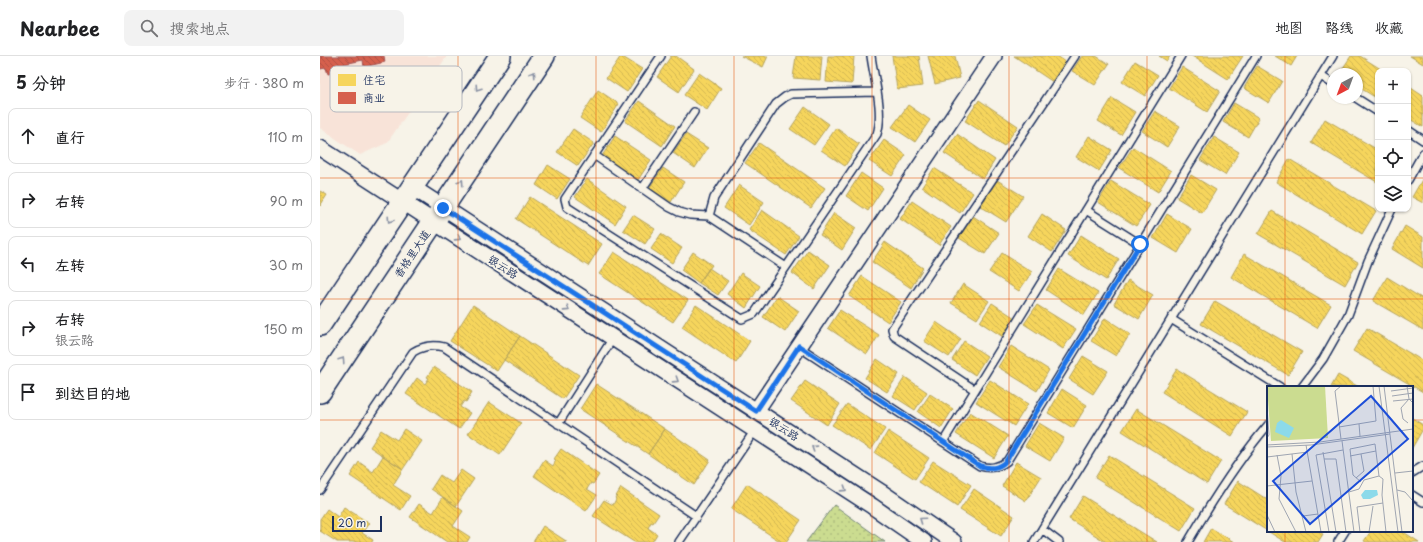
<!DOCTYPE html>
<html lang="zh">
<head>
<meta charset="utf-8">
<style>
  body { margin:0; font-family:"Playpen Sans","LXGW WenKai TC",sans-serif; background:#f2f2f2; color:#202124 }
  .controls { position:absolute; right:12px; top:12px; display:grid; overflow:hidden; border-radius:8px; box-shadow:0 1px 3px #0004 }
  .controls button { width:36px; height:36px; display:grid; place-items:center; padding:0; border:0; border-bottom:1px solid #e0e0e0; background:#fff; color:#202124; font:20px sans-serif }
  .compass { position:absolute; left:1007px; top:12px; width:36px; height:36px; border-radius:50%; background:#fff; box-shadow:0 1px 3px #0004; rotate:221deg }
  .scale { position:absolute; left:12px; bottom:10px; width:50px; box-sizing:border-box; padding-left:4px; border:2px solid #1b2f5e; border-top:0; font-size:11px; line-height:14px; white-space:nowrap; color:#1b2f5e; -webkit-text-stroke:3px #f7f3e8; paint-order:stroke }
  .stop { position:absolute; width:12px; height:12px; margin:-9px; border:3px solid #1a73e8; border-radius:50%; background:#fff }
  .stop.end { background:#1a73e8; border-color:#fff; box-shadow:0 1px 4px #0008 }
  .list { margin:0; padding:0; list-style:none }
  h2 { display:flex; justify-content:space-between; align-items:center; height:52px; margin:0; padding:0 16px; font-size:17px }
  h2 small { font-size:13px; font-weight:400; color:#757577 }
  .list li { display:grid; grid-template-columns:26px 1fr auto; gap:12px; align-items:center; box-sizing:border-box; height:56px; margin:0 8px 8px; padding:0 8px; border:1px solid #e0e0e0; border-radius:8px }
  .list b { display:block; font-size:15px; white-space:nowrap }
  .list p { margin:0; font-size:13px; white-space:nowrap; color:#757577 }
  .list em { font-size:13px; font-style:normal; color:#757577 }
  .icon { flex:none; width:22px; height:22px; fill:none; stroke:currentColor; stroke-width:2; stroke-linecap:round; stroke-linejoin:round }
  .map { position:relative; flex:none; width:1103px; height:486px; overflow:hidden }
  header { display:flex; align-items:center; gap:24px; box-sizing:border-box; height:56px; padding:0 20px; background:#fff; border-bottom:1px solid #e0e0e0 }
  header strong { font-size:19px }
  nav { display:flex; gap:22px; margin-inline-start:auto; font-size:14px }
  .search { width:280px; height:36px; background:#f2f2f2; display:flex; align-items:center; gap:10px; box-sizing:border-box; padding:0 14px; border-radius:8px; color:#757577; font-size:15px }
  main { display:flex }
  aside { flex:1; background:#fff }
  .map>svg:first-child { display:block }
  .built { fill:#f8e3d8 }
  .grass { fill:url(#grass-dots); stroke:#738677 }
  .homes { fill:url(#homes-back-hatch); stroke:#b4a35d }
  .shops { fill:url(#shops-back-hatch); stroke:#9e5152 }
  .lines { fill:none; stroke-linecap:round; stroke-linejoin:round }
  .service-casing { stroke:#1b2f5e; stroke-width:10 }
  .minor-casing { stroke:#1b2f5e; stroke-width:18 }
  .secondary-casing { stroke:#1b2f5e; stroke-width:24 }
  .service { stroke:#f7f3e8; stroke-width:7 }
  .minor { stroke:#f7f3e8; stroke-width:15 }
  .secondary { stroke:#f7f3e8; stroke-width:21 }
  .oneway { stroke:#8991a3 }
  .route { stroke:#1a73e8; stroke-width:5 }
  .grid { fill:none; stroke:#e8590c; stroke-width:1; stroke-opacity:0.55 }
  .labels { text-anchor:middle; stroke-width:4; stroke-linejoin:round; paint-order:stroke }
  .street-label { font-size:11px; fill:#1b2f5e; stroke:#f7f3e8 }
  .inset-road { fill:none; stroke:#9fa5b1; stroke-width:1 }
  .view { fill:#1d4ed8; fill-opacity:0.15; stroke:#1d4ed8; stroke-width:2 }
  .inset-edge { fill:none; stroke:#1b2f5e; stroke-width:2 }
  .key { fill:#f7f3e8; stroke:#b5b8bf; stroke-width:1 }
  .key-label { font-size:11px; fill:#1b2f5e }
</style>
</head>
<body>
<header>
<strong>Nearbee</strong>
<div class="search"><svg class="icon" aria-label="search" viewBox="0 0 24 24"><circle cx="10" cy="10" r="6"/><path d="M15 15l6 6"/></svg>搜索地点</div>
<nav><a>地图</a><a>路线</a><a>收藏</a></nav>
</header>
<main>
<aside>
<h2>5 分钟<small>步行 · 380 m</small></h2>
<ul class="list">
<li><svg class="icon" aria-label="ahead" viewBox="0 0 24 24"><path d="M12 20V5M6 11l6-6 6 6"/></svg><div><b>直行</b></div><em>110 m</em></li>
<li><svg class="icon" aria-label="right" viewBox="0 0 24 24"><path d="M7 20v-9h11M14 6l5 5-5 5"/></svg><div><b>右转</b></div><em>90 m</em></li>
<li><svg class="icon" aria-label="left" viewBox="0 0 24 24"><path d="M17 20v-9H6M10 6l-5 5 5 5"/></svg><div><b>左转</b></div><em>30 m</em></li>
<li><svg class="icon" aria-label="right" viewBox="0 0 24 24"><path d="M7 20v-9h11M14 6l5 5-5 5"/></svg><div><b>右转</b><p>银云路</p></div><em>150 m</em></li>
<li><svg class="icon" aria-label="arrive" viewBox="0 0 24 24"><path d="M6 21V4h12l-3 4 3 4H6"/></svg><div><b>到达目的地</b></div></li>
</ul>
</aside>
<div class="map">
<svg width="1103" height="486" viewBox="0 0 1103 486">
  <defs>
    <pattern id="grass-dots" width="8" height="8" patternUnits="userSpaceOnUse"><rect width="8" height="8" fill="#cbdc90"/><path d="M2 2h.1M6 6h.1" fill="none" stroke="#aebd7f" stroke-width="1.8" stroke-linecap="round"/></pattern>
    <pattern id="homes-back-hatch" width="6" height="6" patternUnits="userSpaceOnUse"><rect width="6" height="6" fill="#f6d55c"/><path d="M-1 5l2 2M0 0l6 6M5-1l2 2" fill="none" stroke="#d2b752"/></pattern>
    <pattern id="shops-back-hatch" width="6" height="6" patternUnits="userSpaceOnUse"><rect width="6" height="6" fill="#d6604d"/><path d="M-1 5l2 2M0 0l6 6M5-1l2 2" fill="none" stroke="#ad5043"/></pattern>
  </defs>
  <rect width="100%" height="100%" fill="#f7f3e8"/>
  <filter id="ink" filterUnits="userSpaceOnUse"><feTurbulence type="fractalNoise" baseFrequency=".025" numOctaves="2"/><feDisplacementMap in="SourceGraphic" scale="8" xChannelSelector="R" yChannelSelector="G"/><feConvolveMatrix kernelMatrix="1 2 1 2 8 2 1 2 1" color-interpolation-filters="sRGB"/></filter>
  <g filter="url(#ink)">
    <!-- built -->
    <path class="built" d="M0,0H127L67,87L40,99L0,72Z"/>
    <!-- grass -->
    <path class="grass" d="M514,449L565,486H486Z"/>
    <!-- homes -->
    <path class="homes" d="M301,0L322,13L307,36L286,22Z
      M351,0H356L374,13L359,36L337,21Z
      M421,0H448L443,11Z
      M476,0H502L500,24L473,22Z
      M508,0H534L532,28L506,26Z
      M572,0H599L603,30L577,33Z
      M608,0H635L640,22L615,28Z
      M694,0H737L746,6L733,26Z
      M762,0H776L789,8L775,29L752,15Z
      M839,0H850L847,5Z
      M872,0H923L908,23Z
      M955,0H977L971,10Z
      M1031,0H1040L1064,15H1058V43L1037,30V18H1019Z
      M1090,0H1103V8Z
      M815,5L838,19L825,40L802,26Z
      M937,10L962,25L949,47L924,32Z
      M862,11L900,35L887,56L849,32Z
      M379,17L401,32L387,54L364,39Z
      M1088,30L1103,40V71L1088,62Z
      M278,34L299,48L281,76L260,62Z
      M792,42L815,56L801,79L778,65Z
      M659,44L698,70L684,90L645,65Z
      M319,45L355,70L342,90L305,65Z
      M914,47L939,62L928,81L903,66Z
      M588,49L610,64L595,86L572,71Z
      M485,51L509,68L494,89L470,73Z
      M835,55L860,70L847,91L822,75Z
      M1005,63L1058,94L1057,126L991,87Z
      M516,72L539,88L525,110L501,94Z
      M253,73L274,87L258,110L237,96Z
      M366,78L388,92L375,112L353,97Z
      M637,78L675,104L663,123L624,97Z
      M295,80L331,104L318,124L282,100Z
      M769,80L792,94L779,115L756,101Z
      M894,81L919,96L905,119L880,104Z
      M564,84L586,99L572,120L549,105Z
      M439,87L505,132L491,152L425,107Z
      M813,91L851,115L838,136L799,112Z
      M969,103L1056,155L1042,178L956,126Z
      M228,109L250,123L237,143L216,129Z
      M343,112L364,126L351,146L329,132Z
      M614,112L653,137L640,157L602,131Z
      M541,117L563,132L548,155L526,140Z
      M871,119L896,134L882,157L857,142Z
      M1103,122V147L1092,141Z
      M267,123L306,150L295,168L255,141Z
      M677,124L703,140L686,166L660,150Z
      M791,125L830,149L816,170L778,146Z
      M419,129L444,146L429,169L404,152Z
      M0,135L7,139L0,150Z
      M210,141L282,188L268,210L196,163Z
      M592,145L631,171L619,189L580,163Z
      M442,154L479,180L466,199L429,174Z
      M952,155L1038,206L1025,229L938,178Z
      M514,157L536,172L522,194L500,179Z
      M722,158L746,174L732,196L708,180Z
      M847,158L872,173L858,197L833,182Z
      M313,159L335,173L325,188L303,174Z
      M653,160L679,177L665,198L639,182Z
      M1085,170L1103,181V212L1072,193Z
      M341,178L362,192L352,207L331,193Z
      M761,179L799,203L786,224L748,200Z
      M565,186L603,212L591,232L552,206Z
      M488,194L510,209L494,233L472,217Z
      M294,196L368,244L353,266L279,218Z
      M373,196L392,209L379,227L361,214Z
      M682,197L712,216L699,235L669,216Z
      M924,198L1011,249L997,272L911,221Z
      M389,212L408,225L398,239L379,227Z
      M739,213L778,237L764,259L726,234Z
      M421,217L440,230L426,252L407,238Z
      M542,220L581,246L568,266L529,240Z
      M1067,221L1103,243V274L1053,245Z
      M808,224L833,239L819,263L794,248Z
      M643,228L669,245L657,263L631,247Z
      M457,240L479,255L465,276L443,261Z
      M895,245L982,296L968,319L881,268Z
      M672,247L695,262L683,281L660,266Z
      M153,249L200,280L177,315L130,285Z
      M376,249L430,285L416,307L362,271Z
      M717,249L756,273L743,293L704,268Z
      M520,254L559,279L547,298L508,272Z
      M785,262L810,278L796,300L771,285Z
      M616,266L641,283L629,301L604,285Z
      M1047,272L1103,305V336L1033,295Z
      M200,280L259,319L243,343L184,304Z
      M644,285L667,300L655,319L632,304Z
      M691,290L729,314L717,335L678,311Z
      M763,300L788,315L773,338L749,323Z
      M557,303L579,318L567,336L545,322Z
      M114,311L152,336L146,346L144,345L140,351L150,357L139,373L86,338L97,322L105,328L109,322L107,321Z
      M857,313L927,356L912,380L842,336Z
      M1018,319L1039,331H1011Z
      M585,321L607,336L595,354L573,340Z
      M670,324L708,348L694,370L656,346Z
      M485,325L520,348L507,369L471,345Z
      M276,328L345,373L328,398L260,353Z
      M742,333L767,349L753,372L728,357Z
      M610,338L633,353L621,372L598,356Z
      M169,346L201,367L180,399L148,378Z
      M527,348L565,373L551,394L512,369Z
      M816,353L901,405L887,428L802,375Z
      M650,356L688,380L674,402L636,378Z
      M1092,362L1103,369V373L1092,392Z
      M719,367L744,382L730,405L705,390Z
      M84,373L102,385L83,413L50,391L61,374L77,384Z
      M345,373L390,404L374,429L328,398Z
      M568,375L609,402L595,423L555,397Z
      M241,393L279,419L273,428L271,427L267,433L277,439L266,455L214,420L224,404L233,410L236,404L234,403Z
      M789,399L875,452L861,475L775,422Z
      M63,400L83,413L73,429L90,440L81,454L30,420L39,406L53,416Z
      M613,405L651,429L637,451L599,426Z
      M696,406L721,421L706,445L682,430Z
      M141,414L154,423L136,450L111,433L120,419L132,427Z
      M918,425L948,444V475H998L1003,478L998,486H965L904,448Z
      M427,428L481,464L466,486H461L411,453Z
      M301,432L339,458L333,467L331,466L328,472L337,478L332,486H314L273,460L284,444L293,449L296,443L295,442Z
      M654,433L694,460L681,480L640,454Z
      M763,440L837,486H786L749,463Z
      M123,441L143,455L133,470L150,481L147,486H127L90,461L99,448L113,457Z
      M24,451L49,467L42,477L53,484L52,486H17L0,475V463L7,453L18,461Z
      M223,470L246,485V486H213Z
      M891,472L914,486H883Z
      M1051,475H1082L1099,486H1046L1044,485Z"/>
    <!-- shops -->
    <path class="shops" d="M0,0H64L65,6L44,11L43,4L24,8L26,15L8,18L6,12L0,13Z"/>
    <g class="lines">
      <!-- service casing -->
      <g class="service-casing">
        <path id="service" d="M341,0L245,143L247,151L422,263L434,258L557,78C564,56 554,23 551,0
          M1001,20L1013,28
          M1036,42L1058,56
          M1088,74L1103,84
          M274,99L349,151L359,156L370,159L389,160L466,211
          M1088,124L1103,97
          M322,133L374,56
          M766,154L820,188
          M389,160L394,142L456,48L465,41L471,38L556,36
          M851,263L960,331
          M479,291L660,410C670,413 678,412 687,405L936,0
          M982,331L1003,303L1028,259L1048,205L1072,153
          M655,334L574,280L572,273L755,0
          M238,368L293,282
          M623,386L861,0
          M1092,417L1103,410
          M0,434L93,296C103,290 112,288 124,291L376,460
          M1092,439L1103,446
          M722,473L739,486
          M359,486L435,374
          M714,486L1013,0
          M868,486C892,445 917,405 948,369
          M1018,486L1025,475"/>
      </g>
      <!-- minor casing -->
      <g class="minor-casing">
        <path id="minor" d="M0,92L552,450L604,486
          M92,131L561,436L634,486
          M436,355L674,0"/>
      </g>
      <!-- secondary casing -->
      <g class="secondary-casing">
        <path id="secondary" d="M0,269L180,0
          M0,336L224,0"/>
      </g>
      <!-- service -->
      <use href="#service" class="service"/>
      <!-- minor -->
      <use href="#minor" class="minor"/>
      <!-- secondary -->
      <use href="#secondary" class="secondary"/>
    </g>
    <!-- one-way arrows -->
    <defs><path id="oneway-chevron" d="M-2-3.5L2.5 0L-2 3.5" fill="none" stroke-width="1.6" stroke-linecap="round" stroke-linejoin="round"/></defs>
    <g class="oneway">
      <use href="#oneway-chevron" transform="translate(213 18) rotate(-56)"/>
      <use href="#oneway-chevron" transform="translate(158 32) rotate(124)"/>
      <use href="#oneway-chevron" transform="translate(141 126) rotate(-56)"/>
      <use href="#oneway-chevron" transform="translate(70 164) rotate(124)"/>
      <use href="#oneway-chevron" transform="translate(138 182) rotate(33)"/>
      <use href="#oneway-chevron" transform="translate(247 253) rotate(33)"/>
      <use href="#oneway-chevron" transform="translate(22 304) rotate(-56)"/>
      <use href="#oneway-chevron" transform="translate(356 324) rotate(33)"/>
      <use href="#oneway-chevron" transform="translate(494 392) rotate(-147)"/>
      <use href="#oneway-chevron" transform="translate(524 433) rotate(33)"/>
      <use href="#oneway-chevron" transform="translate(602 464) rotate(-145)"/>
    </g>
  </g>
  <g class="lines" filter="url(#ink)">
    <!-- route -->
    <path class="route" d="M123,152L436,355L479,290L660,410C670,413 678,413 686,405L820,188"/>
  </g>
  <!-- grid -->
  <path class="grid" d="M138,0V486M276,0V486M414,0V486M552,0V486M689,0V486M827,0V486M965,0V331M0,122H1058M1088,122H1103M0,243H1103M0,364H948M1092,364H1103M965,475V486"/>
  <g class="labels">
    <!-- street labels -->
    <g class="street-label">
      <text transform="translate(92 198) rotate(-56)" y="4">香格里大道</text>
      <text transform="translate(183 211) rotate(33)" y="4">银云路</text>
      <text transform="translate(464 373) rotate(33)" y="4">银云路</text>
    </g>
  </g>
  <!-- overview -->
  <g transform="translate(947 330)">
    <rect width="146" height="146" fill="#f7f3e8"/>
    <path d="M58,0L61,52L4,55L0,1Z" fill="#cbdc90"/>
    <path d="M14,34L27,42L22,52L8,46L10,37ZM98,104H110L111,109L103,113H96L94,109Z" fill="#8cdaea"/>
    <path class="inset-road" d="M112,0L131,146M117,0L135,146M140,0L142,13L146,17M124,5L146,2M125,10L146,7M126,15L146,13M0,21L2,49L0,52M141,37L136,33L134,22L142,13M92,38L93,50M72,41L109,35L106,0M74,53L68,5L74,0M75,55L87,146M0,59L53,56L146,43M39,59L54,146M0,61L44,59L123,48M56,66L69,146M25,68L29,106L39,146M10,69L14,90L12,113L29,146M83,70L109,65M0,71L41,66M57,73H69L79,146M128,87L146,85M89,92L97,85L94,68M94,96L86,89L83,63L108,58L112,90L116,93L115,109L119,146M0,100L45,95M130,104L138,106L146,115M82,106L92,103L97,94L112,90M0,129L8,146M36,130L51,128M62,146L49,69L76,64M93,146L90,121L116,117M102,146L106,120"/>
    <path class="view" d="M104,10L141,53L43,138L6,95Z"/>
    <rect width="146" height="146" class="inset-edge"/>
  </g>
  <!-- legend -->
  <rect x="10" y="10" width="132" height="46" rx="6" class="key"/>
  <rect x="18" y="18" width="18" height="12" fill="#f6d55c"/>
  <rect x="18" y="36" width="18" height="12" fill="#d6604d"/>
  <g class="key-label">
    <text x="43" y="28">住宅</text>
    <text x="43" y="46">商业</text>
  </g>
</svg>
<div class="controls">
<button>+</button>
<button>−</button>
<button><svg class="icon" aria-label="locate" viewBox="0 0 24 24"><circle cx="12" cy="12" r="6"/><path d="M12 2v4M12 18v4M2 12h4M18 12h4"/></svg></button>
<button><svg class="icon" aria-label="layers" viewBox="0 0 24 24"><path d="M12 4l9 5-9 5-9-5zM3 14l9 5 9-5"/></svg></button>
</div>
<svg class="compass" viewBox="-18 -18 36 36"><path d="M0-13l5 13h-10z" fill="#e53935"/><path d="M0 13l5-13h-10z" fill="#757577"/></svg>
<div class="scale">20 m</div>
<div class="stop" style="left:820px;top:188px"></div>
<div class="stop end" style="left:123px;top:152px"></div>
</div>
</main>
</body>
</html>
